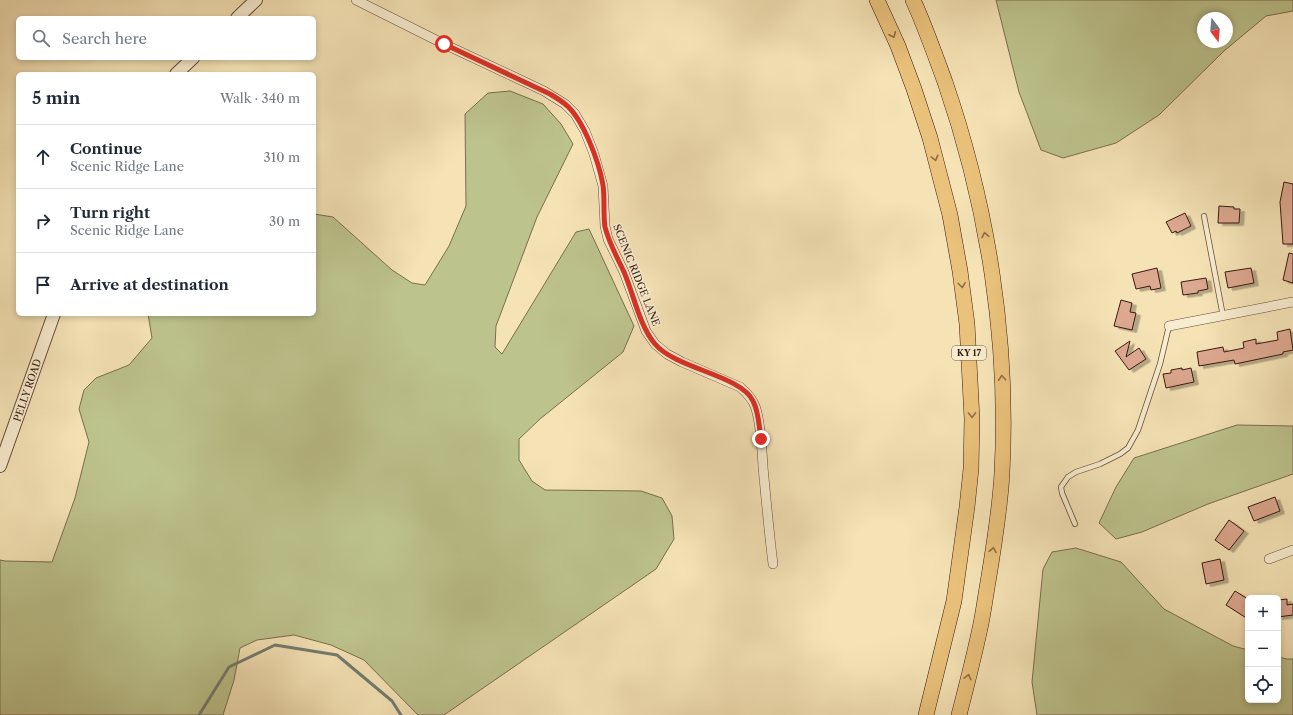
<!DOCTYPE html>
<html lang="en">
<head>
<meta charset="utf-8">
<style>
  body { margin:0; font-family:"Libre Caslon Text",serif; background:#f6f6f7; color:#1f2937 }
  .controls { position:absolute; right:12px; bottom:12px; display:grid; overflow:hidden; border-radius:6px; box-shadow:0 2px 6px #0003 }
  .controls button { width:36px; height:36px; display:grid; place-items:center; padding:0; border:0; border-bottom:1px solid #e0e1e3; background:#fff; color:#1f2937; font:20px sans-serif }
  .compass { position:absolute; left:1197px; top:12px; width:36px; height:36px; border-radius:50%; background:#fff; box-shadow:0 2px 6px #0003; rotate:164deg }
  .stop { position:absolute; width:12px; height:12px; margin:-9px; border:3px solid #d93025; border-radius:50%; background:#fff }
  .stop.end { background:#d93025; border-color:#fff; box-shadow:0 1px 4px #0008 }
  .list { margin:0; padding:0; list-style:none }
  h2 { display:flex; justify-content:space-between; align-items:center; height:52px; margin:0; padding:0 16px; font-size:17px }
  h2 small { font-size:13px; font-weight:400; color:#747a83 }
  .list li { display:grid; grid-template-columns:26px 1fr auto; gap:12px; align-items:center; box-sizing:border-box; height:64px; padding:0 16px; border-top:1px solid #e0e1e3 }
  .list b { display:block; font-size:15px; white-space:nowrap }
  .list p { margin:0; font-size:13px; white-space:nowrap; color:#747a83 }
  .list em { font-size:13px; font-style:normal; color:#747a83 }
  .icon { flex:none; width:22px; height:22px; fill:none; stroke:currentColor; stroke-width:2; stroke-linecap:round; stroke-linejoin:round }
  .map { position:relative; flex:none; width:1293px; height:715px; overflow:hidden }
  .search { position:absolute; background:#fff; box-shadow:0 2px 6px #0003; left:16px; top:16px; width:300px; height:44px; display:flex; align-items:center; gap:10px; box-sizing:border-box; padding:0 14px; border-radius:6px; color:#747a83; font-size:15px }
  .panel { position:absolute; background:#fff; box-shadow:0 2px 6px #0003; left:16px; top:72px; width:300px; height:244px; border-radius:6px }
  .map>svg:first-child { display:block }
  .green { fill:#bdc38d; stroke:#7a6e4e; fill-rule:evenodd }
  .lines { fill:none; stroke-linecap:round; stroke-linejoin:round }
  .stream { stroke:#747c70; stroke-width:3 }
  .building { fill:#dda890; stroke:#381a0f; filter:url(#shadow) }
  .service-casing { stroke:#674c39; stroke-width:6 }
  .minor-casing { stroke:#674c39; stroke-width:10 }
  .tertiary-casing { stroke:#674c39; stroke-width:14 }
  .primary-casing { stroke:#381a0f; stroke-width:16 }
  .service { stroke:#f8edd0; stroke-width:4.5 }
  .minor { stroke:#f8edd0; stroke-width:9 }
  .tertiary { stroke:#f8edd0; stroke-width:12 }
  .primary { stroke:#eac27b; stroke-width:15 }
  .oneway { stroke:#916e45 }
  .route { stroke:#d93025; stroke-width:5 }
  .labels { text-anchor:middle; stroke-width:3; stroke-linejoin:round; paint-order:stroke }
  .shield { fill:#f8edd0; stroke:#725949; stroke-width:1 }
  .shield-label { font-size:9px; font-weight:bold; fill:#381a0f }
  .street-label { font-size:10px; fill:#381a0f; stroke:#f8edd0 }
</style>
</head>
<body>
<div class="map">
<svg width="1293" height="715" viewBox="0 0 1293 715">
  <defs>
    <filter id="shadow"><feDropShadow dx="4.5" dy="2.5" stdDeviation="0" flood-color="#0004"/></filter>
  </defs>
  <rect width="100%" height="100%" fill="#f5e3b6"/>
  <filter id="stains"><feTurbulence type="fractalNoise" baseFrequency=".005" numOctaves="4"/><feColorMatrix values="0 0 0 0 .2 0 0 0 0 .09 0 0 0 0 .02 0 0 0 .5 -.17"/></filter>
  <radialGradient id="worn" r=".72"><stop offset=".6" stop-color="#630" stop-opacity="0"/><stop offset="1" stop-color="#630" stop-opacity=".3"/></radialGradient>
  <!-- green -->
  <path class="green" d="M996,0H1293V11L1266,16L1224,51L1159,115L1116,143L1063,158L1041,150L1019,92ZM1203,18H1227V42H1203Z
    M510,91L543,104L561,124L573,144L537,217L496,326L495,347L502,354L576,232L589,229L634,326L623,352L540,419L519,439V460L532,481L545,490L641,491L662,498L672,516L674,539L656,569L444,715H418L364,660L331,645L294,635L257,640L240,648L234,680L223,715H0V560L5,561L52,562L75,498L89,442L79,409L84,390L96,378L129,365L152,338L148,314H314V214L333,217L392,270L412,283L425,285L449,246L466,206L465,114L488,93Z
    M1237,425L1293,426V474L1208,504L1142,532L1116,539L1099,523L1116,487L1134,458Z
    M1076,548L1121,562L1164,609L1233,646L1248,650V700H1278V657L1287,659H1293V715H1037L1032,682L1043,569L1052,552Z"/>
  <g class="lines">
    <!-- stream -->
    <path class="stream" d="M199,715L229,667L275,645L337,655L392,701L401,715"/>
  </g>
  <!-- building -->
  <path class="building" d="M1284,182L1293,184V244H1283L1280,202Z
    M1219,206L1234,207V209H1240L1239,223H1218Z
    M1185,213L1191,226L1177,233L1176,231L1172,233L1166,222Z
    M1289,253L1293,254V283L1283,280Z
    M1157,268L1161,288L1151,290L1150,286L1136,289L1132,274Z
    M1251,268L1254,283L1228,288L1225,272Z
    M1206,278L1208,289L1198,291V293L1183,295L1181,282Z
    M1121,300L1132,303L1130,312L1136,313L1132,330L1114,326Z
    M1290,329L1293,350L1283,352V354L1235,364L1234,360L1199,366L1197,352L1223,347L1224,352L1244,348L1243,342L1256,339V344L1278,340L1277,332Z
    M1130,341L1126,357L1139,348L1146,359L1129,370L1115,351Z
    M1182,368V370L1191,368L1194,382L1166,388L1163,374L1171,373V370Z
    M1275,497L1280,511L1254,521L1248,507Z
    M1229,520L1244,531L1229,550L1215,540Z
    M1220,559L1224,580L1206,584L1202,563Z
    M1235,591L1248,599V619L1226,605Z
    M1287,599V605L1293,604V615L1278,617V600Z"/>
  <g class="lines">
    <!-- service casing -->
    <g class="service-casing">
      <path id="service" d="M1204,216L1223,316
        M1075,524L1062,493L1061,487L1068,477L1076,472L1100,464L1120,454L1128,448L1138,430L1160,364L1169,326"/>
    </g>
    <!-- minor casing -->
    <g class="minor-casing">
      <path id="minor" d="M356,0L444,44L544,91L565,104L575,114L585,131L594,154L603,186L605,226L608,239L624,272L646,331L655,344L667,354L682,362L740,387C747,393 752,398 755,406C761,422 762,450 763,467C766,499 769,532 773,564
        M1169,326L1293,302
        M1269,559L1293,550"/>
    </g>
    <!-- tertiary casing -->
    <g class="tertiary-casing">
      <path id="tertiary" d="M237,18L256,0
        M176,74L193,58
        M0,466L54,314"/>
    </g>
    <!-- primary casing -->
    <g class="primary-casing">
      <path id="primary" d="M877,0L898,46L914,89L930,138L950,215L960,271L967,324L972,419L971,469L967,507L954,601L926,715
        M913,0C925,26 935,55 945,82C988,207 1009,341 1002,473C1000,509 994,546 988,582C985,599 983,616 979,633C973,660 966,688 959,715"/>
    </g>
    <!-- service -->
    <use href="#service" class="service"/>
    <!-- minor -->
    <use href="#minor" class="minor"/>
    <!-- tertiary -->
    <use href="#tertiary" class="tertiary"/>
    <!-- primary -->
    <use href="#primary" class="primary"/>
  </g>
  <!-- one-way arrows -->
  <defs><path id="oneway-chevron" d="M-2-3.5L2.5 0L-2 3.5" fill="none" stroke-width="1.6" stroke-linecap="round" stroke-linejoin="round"/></defs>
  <g class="oneway">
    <use href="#oneway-chevron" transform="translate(893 35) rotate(65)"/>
    <use href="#oneway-chevron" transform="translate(935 158) rotate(75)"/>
    <use href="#oneway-chevron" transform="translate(985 235) rotate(-101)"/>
    <use href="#oneway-chevron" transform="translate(962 285) rotate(83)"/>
    <use href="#oneway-chevron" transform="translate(1002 378) rotate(-93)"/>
    <use href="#oneway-chevron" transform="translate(972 415) rotate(89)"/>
    <use href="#oneway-chevron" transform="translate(993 550) rotate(-80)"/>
    <use href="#oneway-chevron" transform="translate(968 677) rotate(-76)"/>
  </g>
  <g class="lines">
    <!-- route -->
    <path class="route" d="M444,44L550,94C555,97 560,100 565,104C583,118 599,162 603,185C605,199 603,214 605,227C609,243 617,257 624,272C634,295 639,325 655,344C676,369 741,375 753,401C759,412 759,427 761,439"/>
  </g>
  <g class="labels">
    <!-- shield labels -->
    <rect class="shield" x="952" y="346" width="34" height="14" rx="3"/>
    <g class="shield-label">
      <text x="969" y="356">KY 17</text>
    </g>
    <!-- street labels -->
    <g class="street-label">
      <text transform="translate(637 275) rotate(68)" y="4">SCENIC RIDGE LANE</text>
      <text transform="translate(27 390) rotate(-71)" y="4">PELLY ROAD</text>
    </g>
  </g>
  <rect width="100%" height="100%" filter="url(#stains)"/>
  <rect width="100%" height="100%" fill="url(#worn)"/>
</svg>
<div class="controls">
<button>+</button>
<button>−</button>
<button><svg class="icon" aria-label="locate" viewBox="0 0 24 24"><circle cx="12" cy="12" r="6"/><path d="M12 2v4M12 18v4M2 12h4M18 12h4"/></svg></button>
</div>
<svg class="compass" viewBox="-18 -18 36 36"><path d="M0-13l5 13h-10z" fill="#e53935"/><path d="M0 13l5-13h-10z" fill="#747a83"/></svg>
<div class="stop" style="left:444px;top:44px"></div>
<div class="stop end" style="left:761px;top:439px"></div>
<div class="search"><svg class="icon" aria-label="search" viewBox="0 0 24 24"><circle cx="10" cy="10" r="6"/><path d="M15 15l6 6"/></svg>Search here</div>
<section class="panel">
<h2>5 min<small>Walk · 340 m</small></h2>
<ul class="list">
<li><svg class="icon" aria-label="ahead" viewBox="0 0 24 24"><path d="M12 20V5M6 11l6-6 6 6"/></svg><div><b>Continue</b><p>Scenic Ridge Lane</p></div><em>310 m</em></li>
<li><svg class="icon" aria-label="right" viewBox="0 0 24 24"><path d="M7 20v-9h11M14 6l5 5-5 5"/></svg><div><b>Turn right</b><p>Scenic Ridge Lane</p></div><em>30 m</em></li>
<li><svg class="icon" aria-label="arrive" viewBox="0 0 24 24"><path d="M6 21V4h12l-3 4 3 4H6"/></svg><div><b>Arrive at destination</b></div></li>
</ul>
</section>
</div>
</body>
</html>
